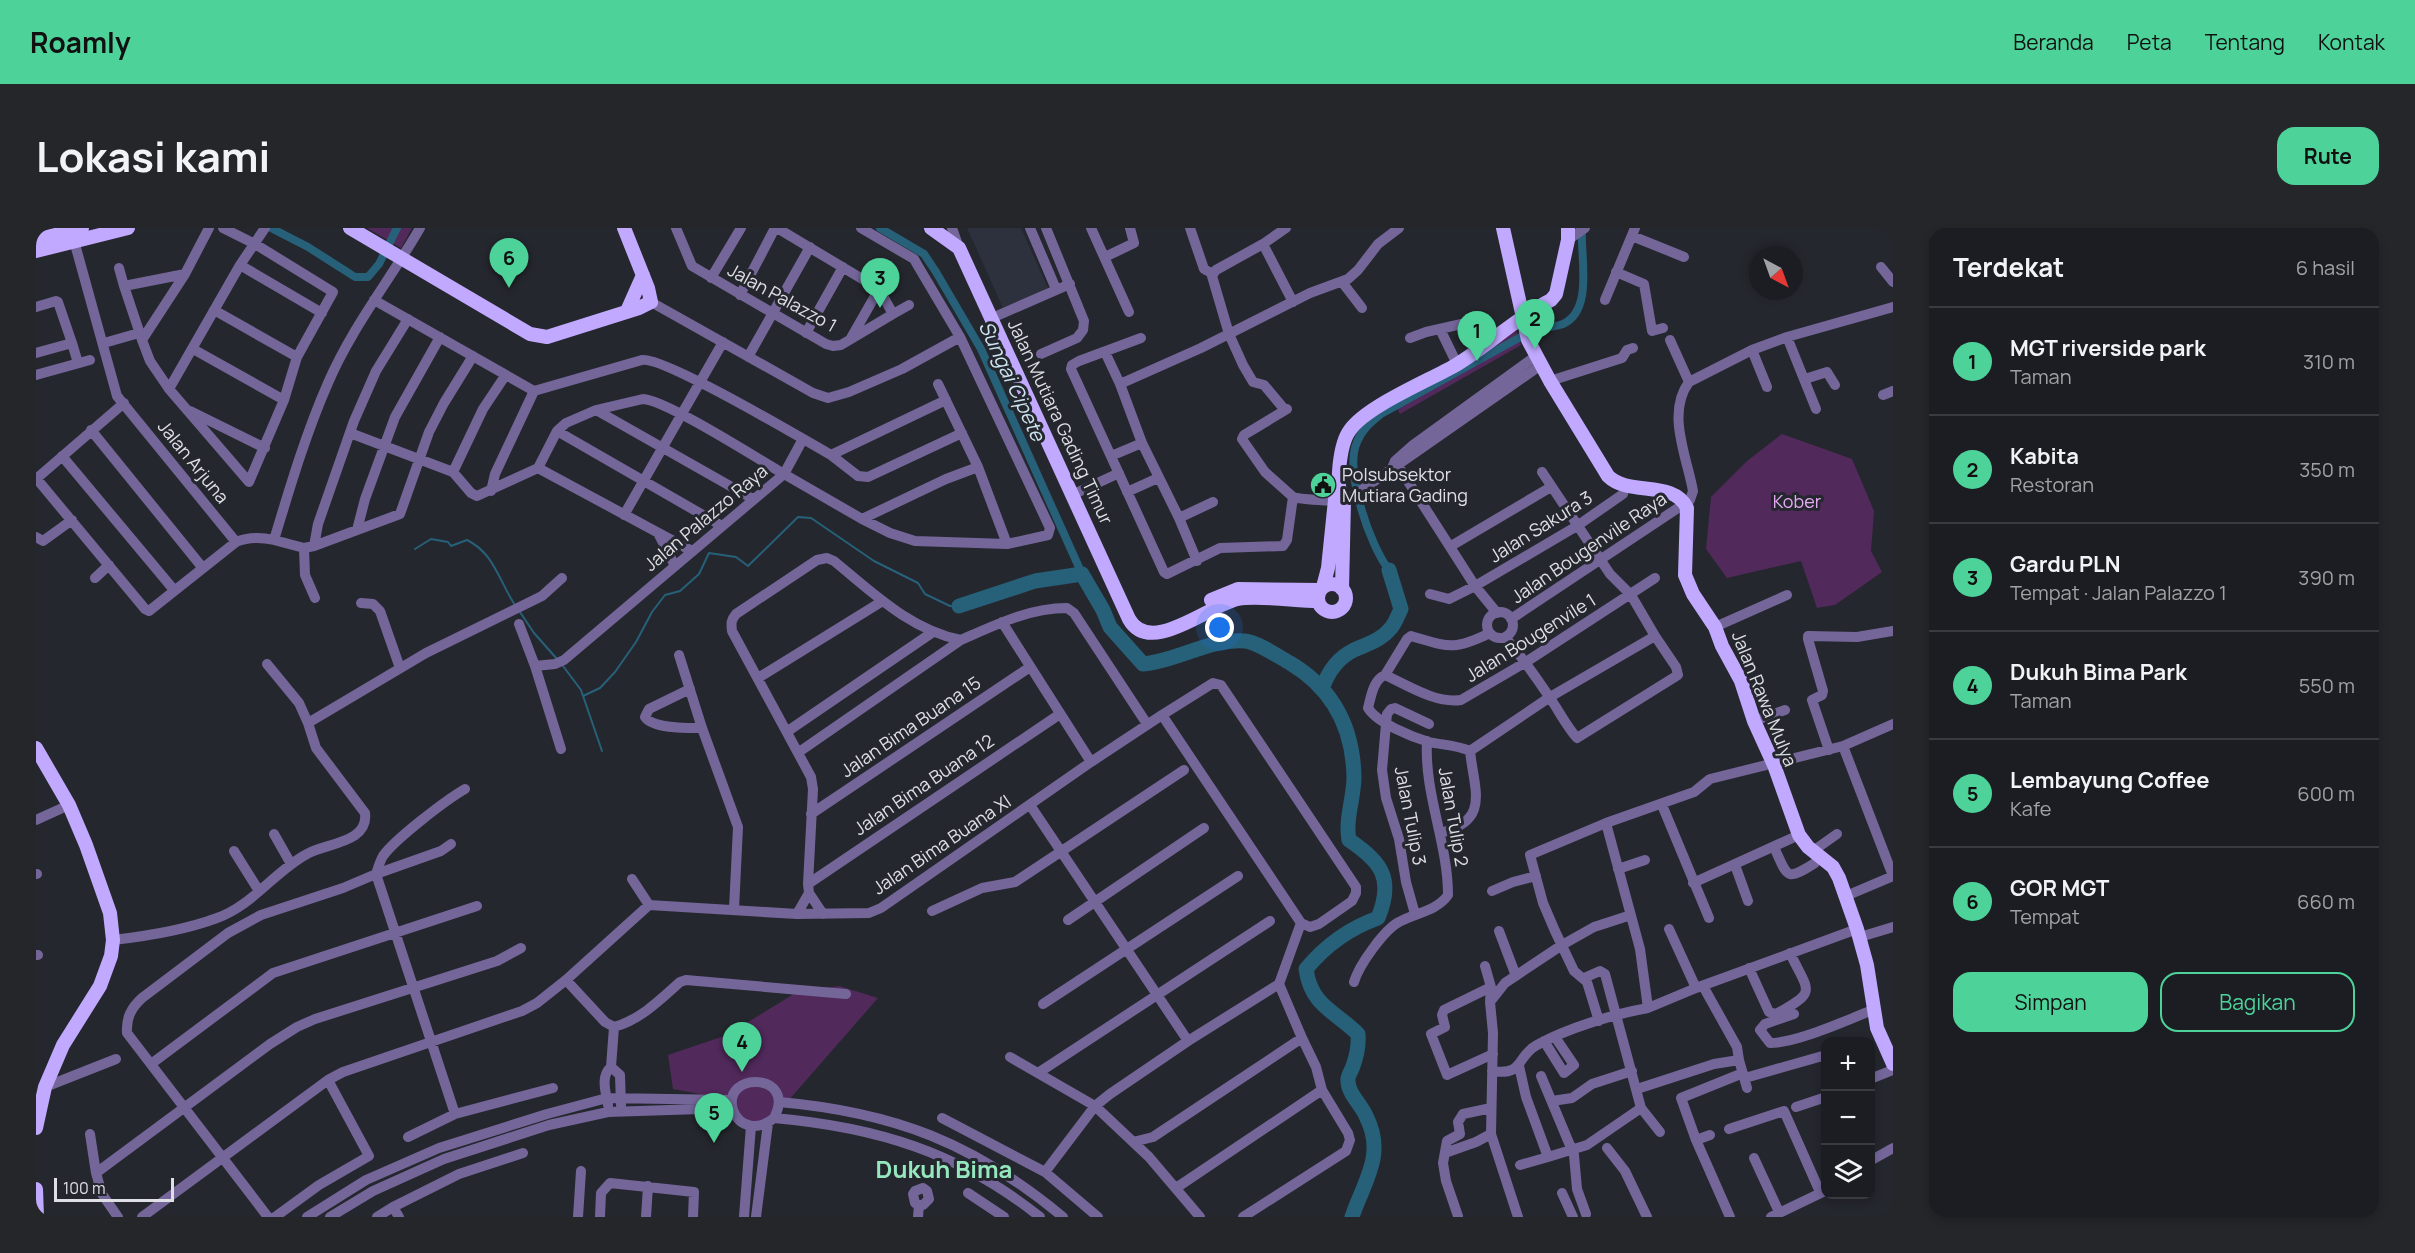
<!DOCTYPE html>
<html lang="id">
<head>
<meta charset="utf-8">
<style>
  body { margin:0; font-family:Manrope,sans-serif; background:#25262a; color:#f1f3f6 }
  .controls { position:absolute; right:18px; bottom:18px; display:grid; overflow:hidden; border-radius:12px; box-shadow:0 3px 9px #0003 }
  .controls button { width:54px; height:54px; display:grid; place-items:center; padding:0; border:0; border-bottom:2px solid #3a3b40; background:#1c1d22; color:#f1f3f6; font:30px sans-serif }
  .compass { position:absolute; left:1713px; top:18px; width:54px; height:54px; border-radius:50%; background:#1c1d22; box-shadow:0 3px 9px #0003; rotate:139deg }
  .scale { position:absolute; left:18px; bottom:15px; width:120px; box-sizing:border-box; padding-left:6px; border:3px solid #dfe0e5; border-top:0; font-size:16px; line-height:21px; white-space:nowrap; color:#dfe0e5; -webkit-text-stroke:4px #25272e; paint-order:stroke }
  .you { position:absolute; left:1184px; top:400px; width:21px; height:21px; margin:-15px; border:4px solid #fff; border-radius:50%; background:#1a73e8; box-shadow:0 0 0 9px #1a73e833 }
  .badge { display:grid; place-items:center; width:39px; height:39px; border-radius:50%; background:#4dd39a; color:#111; font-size:20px; font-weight:700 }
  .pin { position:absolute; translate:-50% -50px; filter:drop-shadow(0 2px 3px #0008) }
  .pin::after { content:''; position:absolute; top:32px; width:21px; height:18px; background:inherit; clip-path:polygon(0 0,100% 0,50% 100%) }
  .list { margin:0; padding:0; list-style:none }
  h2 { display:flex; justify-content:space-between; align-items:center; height:78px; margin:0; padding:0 24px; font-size:26px }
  h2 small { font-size:20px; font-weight:400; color:#a0a2a5 }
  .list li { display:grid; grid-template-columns:39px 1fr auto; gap:18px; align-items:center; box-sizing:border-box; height:108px; padding:0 24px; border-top:2px solid #3a3b40 }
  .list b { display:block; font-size:22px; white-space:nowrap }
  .list p { margin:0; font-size:20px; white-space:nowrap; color:#a0a2a5 }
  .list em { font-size:20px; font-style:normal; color:#a0a2a5 }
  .actions { display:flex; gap:12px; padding:18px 24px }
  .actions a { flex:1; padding:14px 0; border:2px solid #4dd39a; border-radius:18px; text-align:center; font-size:21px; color:#4dd39a }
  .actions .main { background:#4dd39a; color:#111 }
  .icon { flex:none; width:33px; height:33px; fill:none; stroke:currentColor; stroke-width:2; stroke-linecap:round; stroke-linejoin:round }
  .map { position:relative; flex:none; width:1857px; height:989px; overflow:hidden; border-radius:18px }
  header { display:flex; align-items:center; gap:36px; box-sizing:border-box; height:84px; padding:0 30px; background:#4dd39a; color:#111 }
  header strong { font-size:28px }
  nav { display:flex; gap:33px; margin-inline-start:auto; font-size:21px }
  .intro { display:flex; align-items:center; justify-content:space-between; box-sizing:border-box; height:144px; padding:0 36px }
  h1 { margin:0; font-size:42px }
  .button { padding:15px 27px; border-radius:18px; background:#4dd39a; color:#111; font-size:21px; font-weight:700 }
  main { display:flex; gap:36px; padding:0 36px }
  aside { flex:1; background:#1c1d22; border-radius:18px; box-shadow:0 3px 9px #0003 }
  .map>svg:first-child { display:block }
  .built { fill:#2d303d }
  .green { fill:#51295b }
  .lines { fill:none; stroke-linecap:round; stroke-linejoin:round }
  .stream { stroke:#266079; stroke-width:2 }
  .canal { stroke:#266079; stroke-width:8 }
  .river { stroke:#266079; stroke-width:15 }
  .minor { stroke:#75669a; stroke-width:10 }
  .major { stroke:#c1a9ff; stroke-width:14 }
  .labels { text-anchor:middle; stroke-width:6; stroke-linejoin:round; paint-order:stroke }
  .street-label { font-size:18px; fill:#dfe0e5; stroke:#25272e }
  .poi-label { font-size:18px; fill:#dfe0e5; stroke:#25272e; text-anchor:start }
  .park-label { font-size:18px; fill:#e5aaf4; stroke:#25272e }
  .water-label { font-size:20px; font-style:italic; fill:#cde5f1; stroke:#25272e }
  .district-label { font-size:24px; font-weight:bold; fill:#95e8be; stroke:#25272e }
</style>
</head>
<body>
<header>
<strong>Roamly</strong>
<nav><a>Beranda</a><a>Peta</a><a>Tentang</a><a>Kontak</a></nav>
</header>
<div class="intro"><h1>Lokasi kami</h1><a class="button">Rute</a></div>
<main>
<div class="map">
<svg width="1857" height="989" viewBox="0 0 1857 989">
  <rect width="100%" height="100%" fill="#25272e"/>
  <!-- built -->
  <path class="built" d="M931,0H985L1012,60L967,80Z"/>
  <!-- green -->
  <path class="green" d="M331,0H376L365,20Z
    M1481,103L1485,117L1364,186L1357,172Z
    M1746,206L1816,231L1838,283L1835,323L1846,344L1799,377L1781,380L1765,333L1691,350L1670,321L1675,269L1711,233Z
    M803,758L842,770L738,889L721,899L701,890L696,872L637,861L632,827L691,807L761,764Z"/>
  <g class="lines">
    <!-- stream -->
    <path class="stream" d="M379,321L395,311L412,314L415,318L431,312C458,325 463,353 479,377
      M484,384L498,405L521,431
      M527,438L545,462L566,523
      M547,468L564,460L579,444L600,414L616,384L629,367L644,363L663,346L673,325L700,329L712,338L762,289L775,290L838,333L882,355L889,366L914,378H923"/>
    <!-- canal -->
    <path class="canal" d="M235,0L272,19L319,49H332L343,36L361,0
      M844,0L888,26L900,44L945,121L1046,346
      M1353,342C1334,318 1308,243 1321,214C1326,201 1335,194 1345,186L1499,101C1507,100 1519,99 1527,96C1558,82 1544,28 1546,0"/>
    <!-- river -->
    <path class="river" d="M923,378L999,353L1046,346L1067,382L1074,399L1107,436C1142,433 1174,410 1209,413C1221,414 1243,429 1254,435C1296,460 1317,499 1318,549C1318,570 1309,591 1313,612C1346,634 1358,651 1342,690C1314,700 1289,718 1270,741C1275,778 1299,783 1322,806C1323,818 1321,827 1317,838C1316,842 1312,847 1312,851C1311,865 1325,876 1330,888C1350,927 1328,953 1316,989
      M1286,461C1292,444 1301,430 1318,422C1331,416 1344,413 1354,401C1359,396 1362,387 1365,381L1353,342"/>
    <!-- minor -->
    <path class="minor" d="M187,0L219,16L297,64L261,129L248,172L213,254L133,161L204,37L229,0
      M384,0C354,52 316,99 292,155C270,205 254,259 238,312L268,320L278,318L364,286L393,204L408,175L437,128
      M640,0L656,38L790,116L797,118L805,117L857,86L843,61L741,0
      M916,0L923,20
      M994,0L1020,61
      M1055,0L1093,84
      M1154,0L1168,41L1177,46
      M1250,0L1227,16L1257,74
      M1596,8L1648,29
      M37,9L81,168L200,314
      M1532,12L1549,0
      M1227,16L1180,42L1176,48L1193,106L1207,137L1217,154L1228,157L1249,182
      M1069,29L1098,15L1094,0
      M204,37L286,85
      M1845,39L1857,54
      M83,40L88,58
      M1580,44L1608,56L1616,103L1627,100
      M149,46L88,58L106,112L149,46L173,0
      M675,50L705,0
      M1306,54L1326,80
      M704,67L739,0
      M338,72L498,163
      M1569,72L1599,0
      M615,74L777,165L792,170L813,164L866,141L924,109
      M0,79L20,73L22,74L36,115
      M178,82L261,129
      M857,86L873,77
      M956,90L1034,56
      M1404,101L1421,136
      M770,105L807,39
      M1751,109L1780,181
      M815,110L843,61
      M1105,110L1043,133L1036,137L1035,141L1128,344L1131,346L1184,320L1247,318L1251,312L1257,269C1261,271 1303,274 1308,273C1311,272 1314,270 1317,268L1505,137
      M1374,110L1390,104L1448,91L1453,96L1458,110
      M106,112L114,133L133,161
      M1634,112L1653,154
      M68,115L103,105
      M157,121L248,172
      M1716,122L1731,159
      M1069,124L1084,156L1106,215L1143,290L1161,333
      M0,125L36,115L42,135
      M1005,126L1041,110L1047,102L1048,93L1010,0
      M712,129L774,19
      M0,147L54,132
      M1769,151L1791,144L1799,157
      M1514,153L1586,130L1591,122L1597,120
      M902,156L942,239L971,316
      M1084,156L1165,120L1274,65L1312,51L1322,42L1342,16L1363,0
      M1847,167L1857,163
      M1251,181L1208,207L1206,211L1229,244L1257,269
      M560,182L717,271
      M154,183L229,220
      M55,202L166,339
      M521,203L686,298
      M314,205L417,244L435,265L441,268L502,240L521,203L530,195L560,182L607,171C630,172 722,231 748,246L767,211
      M795,227L822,248L832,249L926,205
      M26,228L138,362
      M1075,228L1106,215
      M1359,233L1439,358L1461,385
      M502,240L656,323
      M1356,240L1359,233L1377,217L1500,128
      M417,244L447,181L469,148
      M1506,244L1574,346L1595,367L1619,408
      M0,250L109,381L113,383L200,314C212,309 225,309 238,312
      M0,251L88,175
      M455,263L459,246L498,163L606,132C627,128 767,211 795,227L910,172
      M1091,264L1122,250
      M1038,266L1083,245
      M588,287L687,114
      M1143,290L1177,274
      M826,291L910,251L942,239
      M321,302L329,271L359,189L404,109
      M622,305L639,338
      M0,309L7,313L36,292
      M278,318L282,296L318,193L340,143L372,91
      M1415,318L1515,259
      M268,320L269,347L279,370
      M59,350L73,337
      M1394,366L1413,371L1439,358L1541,298L1587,266
      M325,375L337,376L344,383L364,440
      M1451 397a13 13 0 1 1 26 0a13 13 0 1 1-26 0Z
      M1475,391L1654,272L1657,263C1651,229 1630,185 1653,154L1716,122L1751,109L1857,79
      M966,394L1055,534
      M483,396L499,438
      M1679,399L1751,367
      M643,427L666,500L702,599L698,681
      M1349,447C1371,457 1400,476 1425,472L1490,434L1619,350
      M722,450L845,374
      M654,461L613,481L609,489C617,501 652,500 666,500
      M1718,493L1749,482
      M272,495L390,425L506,368L526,350
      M752,503L897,404
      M1807,518L1857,648L1810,668
      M525,521L499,438L519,436L528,432L748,246L826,291L854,305L879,313L971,316L1012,307L1014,300L924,109L882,38L878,31L825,0
      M1793,522L1776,472L1786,467L1787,463L1772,411V408L1821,409L1857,403
      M1434,523L1514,469L1619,408L1640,439L1642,447L1541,510C1531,499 1523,483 1514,470C1500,449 1486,429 1469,409
      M1434,523C1421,517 1406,517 1393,514C1376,509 1341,495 1332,480C1335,469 1337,452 1349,447L1371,411L1375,408C1413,419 1417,423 1454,405
      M763,524L925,412
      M994,577L1152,813
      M1626,577L1673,690
      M775,586L994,439
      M0,592L33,577
      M1404,605C1455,593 1438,562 1434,523
      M238,606L255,636
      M1738,619C1752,649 1749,654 1779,635
      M198,623L223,663
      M1777,623L1801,606
      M1699,637L1712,673
      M1582,641L1609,632
      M0,646H1
      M340,646L419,886
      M340,646C342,640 344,633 347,628C359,611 410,572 429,561
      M596,651L613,677L761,686L833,685L845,680L1055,534L1126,487L1265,695L1274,699L1283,696L1316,673L1320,665V659L1185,457L1177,455L1126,487
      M1657,655L1763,607
      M772,656L1024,486
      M1456,663L1477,654L1500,648
      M896,683L946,660L979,654L1148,542
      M761,686L773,665
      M787,686L773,665L772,656L777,561L775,549L696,403C695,395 695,392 700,386L781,332L791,330L798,333C836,364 874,402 925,412C959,397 993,380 1031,380L1038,385L1111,496
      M1379,686L1370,654L1363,611L1350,570L1346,542L1350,496L1351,486L1355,481L1359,480L1393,496
      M1032,692L1168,600
      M1633,701L1660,760L1821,701
      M1463,703L1480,748
      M1824,709L1857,699
      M77,712C112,708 149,702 181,690C216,678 239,643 271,626C290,615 333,615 329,585L280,520L272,495L263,475L231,436
      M0,727H2
      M1449,738L1455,759L1454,774L1457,805L1455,906L1482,989
      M1713,740L1733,784L1740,786C1782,763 1773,765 1754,725
      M1548,750L1564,743L1569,746L1605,880L1624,904
      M530,752L569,794L578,799C604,792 624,772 644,754L650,752L810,766
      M1318,754C1323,737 1348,702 1363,694C1379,685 1401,683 1412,667C1412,615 1388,566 1391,513
      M1243,756L1266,810
      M1667,758L1701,819L1703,832
      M1455,759L1408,782L1406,787L1409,799L1395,806L1411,847L1457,826
      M1660,760L1612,780L1604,721L1570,595L1658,564L1674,551L1807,518L1857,496
      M1454,774L1469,755L1526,717L1558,699L1595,687
      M1007,776L1202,648
      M1758,786L1729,796L1724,802L1734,815C1762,815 1810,792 1837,782
      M1563,793L1551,754L1538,743L1519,703L1507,675L1494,627L1570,595
      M1508,813L1528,845L1538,837L1519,809
      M974,829L1059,878L1113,929L1164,989
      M115,836L237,745L441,678
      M1483,838L1490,869L1512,929L1551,917L1605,880
      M575,839L584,847L585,877
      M1456,843C1489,848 1480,828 1501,817C1532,800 1578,786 1612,780
      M1002,845L1234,693
      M1505,848L1538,927L1541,961L1550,986
      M1709,850L1790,827
      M1834,851L1857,842
      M9,859L80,831
      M1601,861L1678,836L1703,832L1711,860
      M1516,873L1536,870L1556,856L1596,843
      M743,874C858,884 938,915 1027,989
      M572,877C570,865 564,848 575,839L578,799
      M1760,879L1790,869
      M738,890C762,844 685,843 697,882C704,901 724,902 738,890C840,899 923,924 1004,989
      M906,890L1009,944L1062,989
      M1693,901L1748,883L1784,964
      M54,906L60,945
      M372,909L419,886L517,860
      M1660,912L1674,907
      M1097,914L1117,909L1266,810L1280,839L1286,862L1312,905L1314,912L1310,923L1207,989
      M1571,920L1589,943L1611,989
      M1409,925L1440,914L1455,906
      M1718,930L1743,984
      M1834,933L1857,920
      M1484,937L1512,929
      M1009,944L1059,878L1074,866L1152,813L1243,756L1265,695
      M1140,960L1286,862
      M932,965L968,989
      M1526,965L1537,989
      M357,979L423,946L487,925
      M1422,988L1410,953L1407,935L1411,913L1424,906L1422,894L1427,886L1455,880
      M82,989L66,966L60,945L234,816L261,799L279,791L461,733L485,720
      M106,989L292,852L307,844L486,783L501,775L530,752L613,677
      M232,989L91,805C90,790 95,780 106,770L192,705L225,687L307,660L340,646L405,623L415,616
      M239,989L283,957L333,928L292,852
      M271,989L330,952L403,920L511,886L571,870L696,872
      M294,989L337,963L408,931L513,897L572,884L696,880
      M341,989L357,979L363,989
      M542,989L545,943
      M564,989L565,965L574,955L658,964L657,989
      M610,989L612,958
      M708,989L715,898
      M720,989L732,895
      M882,989L883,977L879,975L877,966L879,963L887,960L891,963L893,971L887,977H883
      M1694,989L1660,912L1645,870L1707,845
      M1735,989L1789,963"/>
    <!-- major -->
    <path class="major" d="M314,0L494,106L511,109L603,80L615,74L612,60L588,0
      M895,0L923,20L1093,391C1114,429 1173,377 1202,371C1221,367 1260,373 1282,373
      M1467,0L1492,112L1514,153L1572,248C1593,269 1637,251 1651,280L1649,347L1657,366L1679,399L1686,418L1705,453L1718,493L1738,537L1763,607L1772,619L1797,639L1803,650L1821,701L1831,737L1841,800L1857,836
      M0,12L46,0
      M0,23L92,0
      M591,83L607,47
      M1282 370a14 14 0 1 1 28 0a14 14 0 1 1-28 0Z
      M1287,359L1292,340L1299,272L1304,268
      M1306,361L1308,273C1298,260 1304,215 1314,202C1331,178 1392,153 1420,137C1453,117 1481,89 1515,72L1520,66L1532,12V0
      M1175,372L1202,361L1284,362
      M0,520L33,577L50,617L74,685L77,712L75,728L64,758L27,817L9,859L0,900
      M0,961L1,989"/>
  </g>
  <!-- icons -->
  <defs>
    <g id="civic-disc" transform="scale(1.35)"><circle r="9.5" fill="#4dd39a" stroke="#25272e"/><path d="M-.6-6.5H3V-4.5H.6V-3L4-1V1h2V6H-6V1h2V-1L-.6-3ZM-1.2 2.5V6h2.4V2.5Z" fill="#111"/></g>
  </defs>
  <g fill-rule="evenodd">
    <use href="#civic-disc" x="1287" y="257"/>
  </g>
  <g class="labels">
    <!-- street labels -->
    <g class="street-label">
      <text transform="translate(746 70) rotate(29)" y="6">Jalan Palazzo 1</text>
      <text transform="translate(1024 194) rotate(65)" y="6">Jalan Mutiara Gading Timur</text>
      <text transform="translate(157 234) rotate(51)" y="6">Jalan Arjuna</text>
      <text transform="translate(670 290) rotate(-40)" y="6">Jalan Palazzo Raya</text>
      <text transform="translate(1505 299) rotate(-32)" y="6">Jalan Sakura 3</text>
      <text transform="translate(1553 320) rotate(-34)" y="6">Jalan Bougenvile Raya</text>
      <text transform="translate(1495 410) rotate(-32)" y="6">Jalan Bougenvile 1</text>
      <text transform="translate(1728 471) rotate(68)" y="6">Jalan Rawa Mulya</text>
      <text transform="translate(875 499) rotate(-34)" y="6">Jalan Bima Buana 15</text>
      <text transform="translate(888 557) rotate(-34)" y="6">Jalan Bima Buana 12</text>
      <text transform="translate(1374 588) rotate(79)" y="6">Jalan Tulip 3</text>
      <text transform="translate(1417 589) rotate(80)" y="6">Jalan Tulip 2</text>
      <text transform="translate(906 617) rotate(-34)" y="6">Jalan Bima Buana XI</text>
    </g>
    <!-- poi labels -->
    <g class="poi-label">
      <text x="1306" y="253">Polsubsektor<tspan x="1306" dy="21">Mutiara Gading</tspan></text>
    </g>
    <!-- park labels -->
    <g class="park-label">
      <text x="1761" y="280">Kober</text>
    </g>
    <!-- water labels -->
    <g class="water-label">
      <text transform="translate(976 153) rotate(65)" y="7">Sungai Cipete</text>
    </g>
    <!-- district labels -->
    <g class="district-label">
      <text x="908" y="950">Dukuh Bima</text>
    </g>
  </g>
</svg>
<div class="controls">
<button>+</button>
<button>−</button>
<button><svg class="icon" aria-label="layers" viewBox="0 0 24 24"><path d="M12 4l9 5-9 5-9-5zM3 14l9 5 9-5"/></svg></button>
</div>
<svg class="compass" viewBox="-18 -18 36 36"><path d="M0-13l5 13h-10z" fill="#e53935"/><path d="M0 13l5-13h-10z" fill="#a0a2a5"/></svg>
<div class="scale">100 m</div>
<div class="you"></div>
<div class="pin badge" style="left:1441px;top:133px">1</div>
<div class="pin badge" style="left:1499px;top:121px">2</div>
<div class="pin badge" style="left:844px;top:80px">3</div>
<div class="pin badge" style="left:706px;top:844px">4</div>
<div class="pin badge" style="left:678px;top:915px">5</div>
<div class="pin badge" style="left:473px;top:60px">6</div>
</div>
<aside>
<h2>Terdekat<small>6 hasil</small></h2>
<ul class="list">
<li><span class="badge">1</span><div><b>MGT riverside park</b><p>Taman</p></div><em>310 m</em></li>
<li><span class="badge">2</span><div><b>Kabita</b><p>Restoran</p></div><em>350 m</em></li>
<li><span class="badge">3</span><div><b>Gardu PLN</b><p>Tempat · Jalan Palazzo 1</p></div><em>390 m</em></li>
<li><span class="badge">4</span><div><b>Dukuh Bima Park</b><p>Taman</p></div><em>550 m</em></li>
<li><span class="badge">5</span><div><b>Lembayung Coffee</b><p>Kafe</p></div><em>600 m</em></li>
<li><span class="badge">6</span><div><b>GOR MGT</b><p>Tempat</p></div><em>660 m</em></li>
</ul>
<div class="actions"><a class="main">Simpan</a><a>Bagikan</a></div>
</aside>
</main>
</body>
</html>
